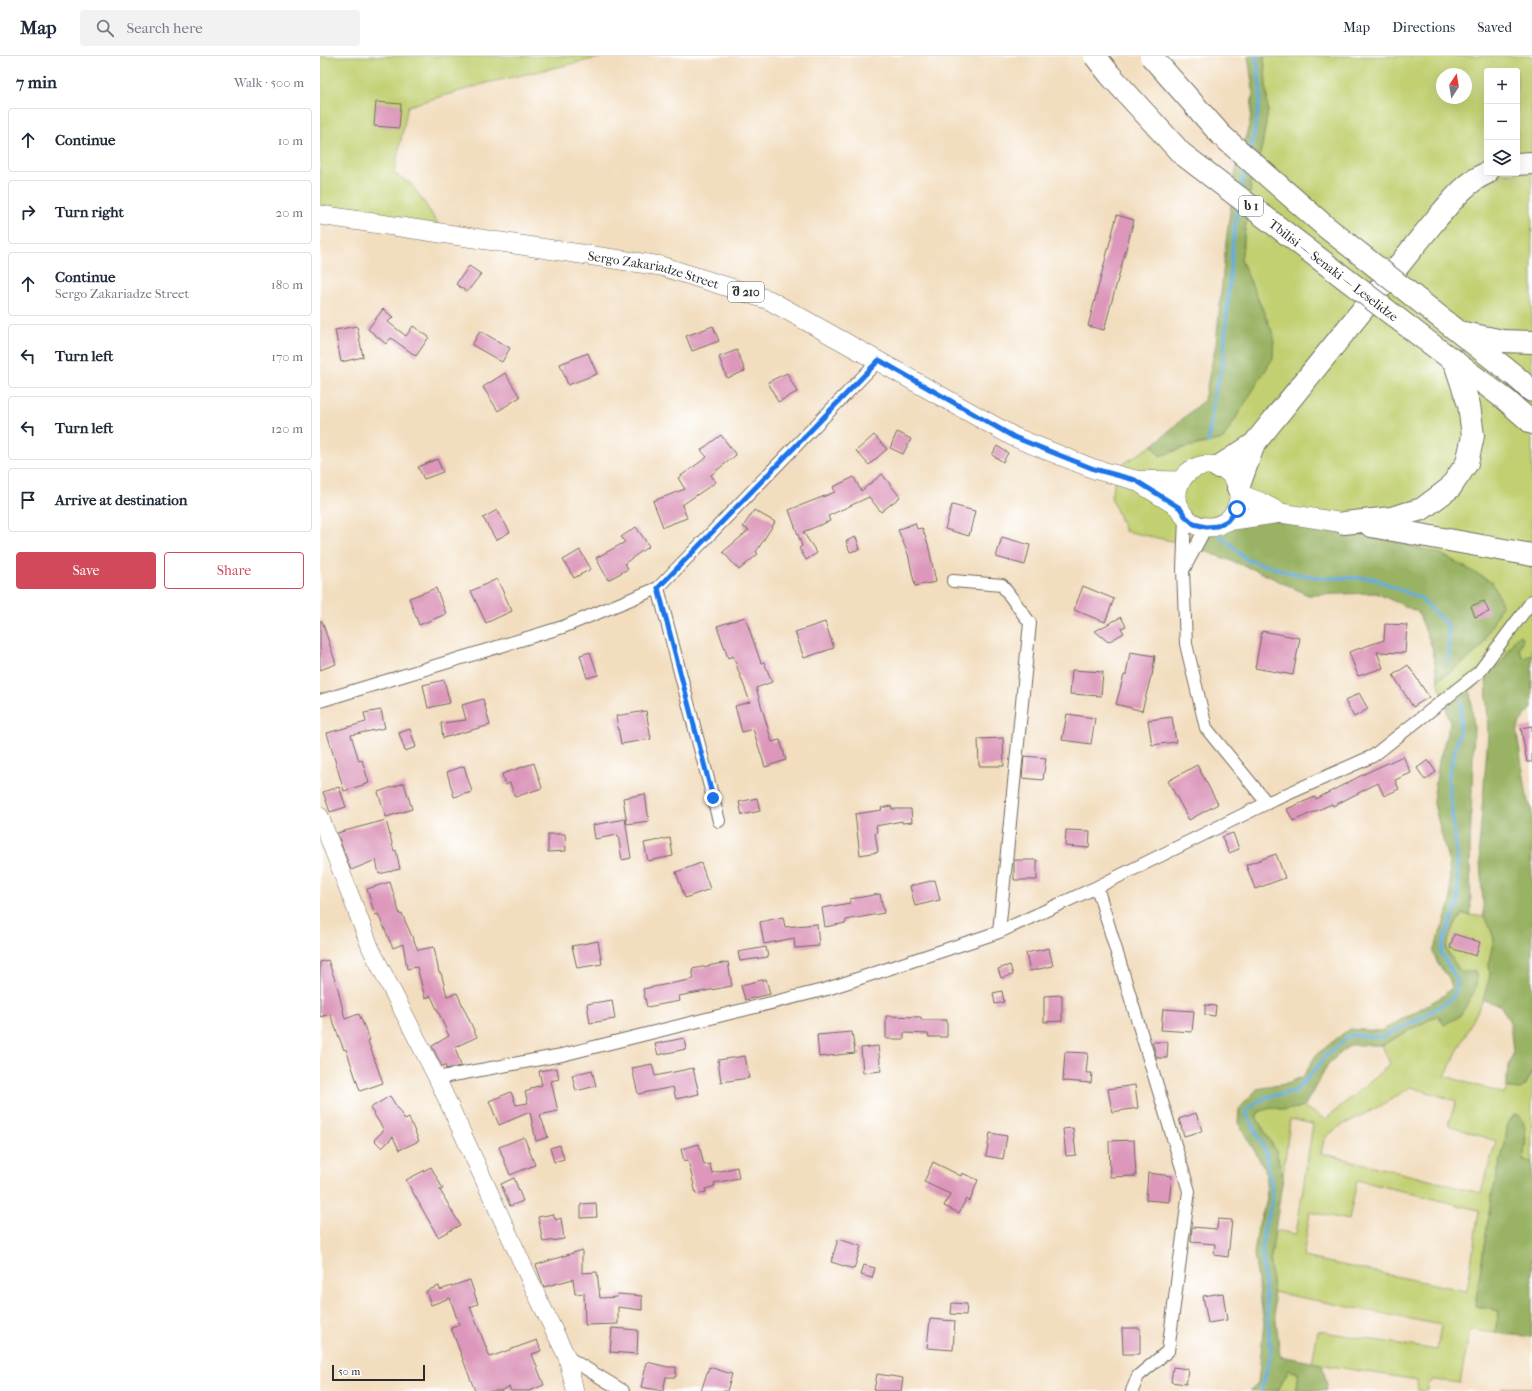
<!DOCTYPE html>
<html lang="en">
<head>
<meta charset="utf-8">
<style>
  body { margin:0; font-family:"IM FELL French Canon","Noto Serif Georgian",serif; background:#f2f2f3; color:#1f2937 }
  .controls { position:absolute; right:12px; top:12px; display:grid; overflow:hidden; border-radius:4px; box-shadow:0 4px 16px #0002 }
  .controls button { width:36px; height:36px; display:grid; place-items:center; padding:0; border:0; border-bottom:1px solid #e0e1e3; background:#fff; color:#1f2937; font:20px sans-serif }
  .compass { position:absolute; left:1116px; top:12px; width:36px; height:36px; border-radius:50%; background:#fff; box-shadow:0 4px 16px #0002; rotate:12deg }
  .scale { position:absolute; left:12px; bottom:10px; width:93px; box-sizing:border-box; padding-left:4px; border:2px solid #2b2b2b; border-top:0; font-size:11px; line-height:14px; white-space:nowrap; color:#2b2b2b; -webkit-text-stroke:3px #fff; paint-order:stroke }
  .stop { position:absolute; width:12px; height:12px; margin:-9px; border:3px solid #1a73e8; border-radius:50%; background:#fff }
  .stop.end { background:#1a73e8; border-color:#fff; box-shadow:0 1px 4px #0008 }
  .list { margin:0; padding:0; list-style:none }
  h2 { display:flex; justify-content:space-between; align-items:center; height:52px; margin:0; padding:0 16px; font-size:17px }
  h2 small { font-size:13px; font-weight:400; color:#747a83 }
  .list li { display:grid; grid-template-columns:26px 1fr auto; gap:12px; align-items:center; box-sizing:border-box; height:64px; margin:0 8px 8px; padding:0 8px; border:1px solid #e0e1e3; border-radius:4px }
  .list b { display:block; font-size:15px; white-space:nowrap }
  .list p { margin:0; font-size:13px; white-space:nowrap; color:#747a83 }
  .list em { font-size:13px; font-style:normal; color:#747a83 }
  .actions { display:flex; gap:8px; padding:12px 16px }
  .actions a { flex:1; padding:9px 0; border:1px solid #d1495b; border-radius:4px; text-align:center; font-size:14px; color:#d1495b }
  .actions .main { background:#d1495b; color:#fff }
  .icon { flex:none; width:22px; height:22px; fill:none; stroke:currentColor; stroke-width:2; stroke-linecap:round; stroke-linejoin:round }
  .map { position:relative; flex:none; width:1212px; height:1335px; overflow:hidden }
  header { display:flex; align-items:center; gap:24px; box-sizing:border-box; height:56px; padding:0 20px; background:#fff; border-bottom:1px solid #e0e1e3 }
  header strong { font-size:19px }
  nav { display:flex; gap:22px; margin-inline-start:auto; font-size:14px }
  .search { width:280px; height:36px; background:#f2f2f3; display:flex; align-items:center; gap:10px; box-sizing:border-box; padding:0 14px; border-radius:4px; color:#747a83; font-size:15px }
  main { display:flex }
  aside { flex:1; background:#fff }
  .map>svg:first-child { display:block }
  .green { fill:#c2d072; stroke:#767e4e; fill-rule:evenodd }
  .forest { fill:#99b264; stroke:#626e48 }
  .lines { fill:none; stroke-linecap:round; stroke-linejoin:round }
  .stream { stroke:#65addc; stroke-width:3.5 }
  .building { fill:#dc97ba }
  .street-casing { stroke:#71695e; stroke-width:14 }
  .secondary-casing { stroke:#71695e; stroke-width:18 }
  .primary-casing { stroke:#71695e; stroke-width:20 }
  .highway-casing { stroke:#71695e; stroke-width:24 }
  .street { stroke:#fff; stroke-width:12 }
  .secondary { stroke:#fff; stroke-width:17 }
  .primary { stroke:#fff; stroke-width:19 }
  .highway { stroke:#fff; stroke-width:22 }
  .highway-bridge-casing { stroke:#71695e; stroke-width:24; stroke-linecap:butt }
  .highway-bridge { stroke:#fff; stroke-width:22 }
  .route { stroke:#1a73e8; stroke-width:5 }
  .labels { text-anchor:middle; stroke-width:3; stroke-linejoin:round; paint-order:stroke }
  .shield { fill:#fff; stroke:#6b6b6b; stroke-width:1 }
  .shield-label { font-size:12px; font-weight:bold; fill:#2b2b2b }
  .street-label { font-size:13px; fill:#2b2b2b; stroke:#fff }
</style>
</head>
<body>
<header>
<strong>Map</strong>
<div class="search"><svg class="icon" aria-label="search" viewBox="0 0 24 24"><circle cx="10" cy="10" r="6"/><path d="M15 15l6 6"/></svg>Search here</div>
<nav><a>Map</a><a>Directions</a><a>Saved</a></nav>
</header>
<main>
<aside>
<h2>7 min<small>Walk · 500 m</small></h2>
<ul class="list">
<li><svg class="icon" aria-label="ahead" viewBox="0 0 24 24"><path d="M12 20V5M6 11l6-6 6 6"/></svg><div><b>Continue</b></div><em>10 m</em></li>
<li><svg class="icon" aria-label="right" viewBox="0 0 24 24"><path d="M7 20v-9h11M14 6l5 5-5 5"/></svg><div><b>Turn right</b></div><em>20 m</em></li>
<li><svg class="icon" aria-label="ahead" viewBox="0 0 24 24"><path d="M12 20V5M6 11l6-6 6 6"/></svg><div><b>Continue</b><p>Sergo Zakariadze Street</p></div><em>180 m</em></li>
<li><svg class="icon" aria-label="left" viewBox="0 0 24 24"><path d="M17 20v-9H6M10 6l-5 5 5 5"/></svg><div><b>Turn left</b></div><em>170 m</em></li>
<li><svg class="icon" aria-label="left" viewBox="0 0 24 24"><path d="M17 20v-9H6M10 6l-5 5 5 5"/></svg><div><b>Turn left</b></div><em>120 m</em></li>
<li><svg class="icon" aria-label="arrive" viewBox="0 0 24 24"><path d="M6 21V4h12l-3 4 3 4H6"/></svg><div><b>Arrive at destination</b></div></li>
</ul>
<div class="actions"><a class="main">Save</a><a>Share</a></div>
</aside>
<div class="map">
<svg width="1212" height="1335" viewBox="0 0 1212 1335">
  <rect width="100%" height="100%" fill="#fff"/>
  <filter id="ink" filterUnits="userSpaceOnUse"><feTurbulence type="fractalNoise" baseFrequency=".025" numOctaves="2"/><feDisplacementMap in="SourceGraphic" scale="8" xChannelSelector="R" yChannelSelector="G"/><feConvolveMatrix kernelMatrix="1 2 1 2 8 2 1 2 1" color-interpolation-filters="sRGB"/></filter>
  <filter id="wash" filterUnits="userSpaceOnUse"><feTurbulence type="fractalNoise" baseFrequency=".012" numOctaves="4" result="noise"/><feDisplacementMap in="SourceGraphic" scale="16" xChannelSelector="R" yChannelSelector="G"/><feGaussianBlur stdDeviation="0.9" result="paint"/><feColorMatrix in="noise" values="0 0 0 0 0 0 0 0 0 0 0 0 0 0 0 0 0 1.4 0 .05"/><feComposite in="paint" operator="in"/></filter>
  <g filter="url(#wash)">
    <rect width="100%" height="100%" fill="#f2ddbe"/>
    <!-- green -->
    <path class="green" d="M0,0H287L171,26L88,50L74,117L91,128L106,149L127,183L0,151Z
      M944,0H1212V600L1211,599L1204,603L1199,594L1196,581L1181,609L1166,617L1150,636L1126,652L1118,624L1144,606L1182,549L913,467L866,488L805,475L791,441L798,411L833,389L840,400L863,392L903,383L912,366L954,280L921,204L931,128L942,90L948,55ZM1167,15H1197V117H1167ZM1122,18H1146V42H1122Z
      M1142,858L1164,861L1169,868L1174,883L1169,906L1170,919L1167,932L1163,944L1125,1020L1185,1038L1187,1032L1199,1034L1206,1029L1212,1015V1106L1203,1105L1206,1082L1188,1065L1185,1088L1172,1139L1155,1249L1179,1255L1175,1277L1150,1274L1140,1327L1114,1324L1108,1329V1335H1098L1097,1324L992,1307L998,1275L1117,1294L1121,1269L953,1236L950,1208L954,1174L976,1178L993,1068L970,1063L963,1121L956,1095L936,1061L939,1056L952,1051L964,1054L984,1051L1006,1063L1070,1008L1062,989L1118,959L1157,924L1155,915H1140L1126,893L1131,875ZM1091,1031L1136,1045L1128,1069L1176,1085L1161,1137L1001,1097L1004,1083L1017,1072L1064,1048ZM1037,1124L1159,1154L1147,1235L983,1201L990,1156L1029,1164Z
      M969,1314L978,1317L977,1335H958L961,1327Z
      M1182,1331L1212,1332V1335H1182Z"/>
    <!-- forest -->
    <path class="forest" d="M928,0H944L948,55L942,90L931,128L921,204L954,280L953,302L903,383L863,392L840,400L833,389L884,344L896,288L906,186L915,118L930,66L933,34Z
      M946,463L1061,482L1121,498L1172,526L1182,548L1161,592L1144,606L1118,624L1112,591L1098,556L1056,537L988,539L938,515L866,488L913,467Z
      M1201,579L1203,583L1199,594L1204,603L1211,598L1212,600V652L1200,666L1197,678L1208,746L1212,752V1015L1206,1029L1199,1034L1187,1032V1017L1193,997L1190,966L1180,949L1163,944L1170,919L1169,906L1174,883L1169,868L1164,861L1159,792L1168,679L1166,617L1181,609L1196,581Z
      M1150,636L1154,672L1150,793L1151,859L1142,858L1131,875L1126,893L1140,915H1155L1157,924L1154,936L1140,960L1124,969L1118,959L1062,989H1030L1008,1008L984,1051L964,1054L952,1051L939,1056L936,1061L956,1095L963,1121L950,1208L960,1300L1002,1308L1007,1329L1006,1335H977L978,1317L969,1314L961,1327L958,1335H929L938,1327L944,1267L934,1198L938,1171L947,1143L945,1113L918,1067L919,1053L937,1033L964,1028L983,1021L996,999L1029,973L1061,975L1123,940L1132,931L1129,922L1118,908L1113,896L1131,847L1129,808L1113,744L1119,705L1130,667L1126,652Z
      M1194,1059H1199C1209,1070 1205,1091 1203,1105L1212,1106V1281L1175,1277L1179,1255L1155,1250L1172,1139L1185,1088L1188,1065Z"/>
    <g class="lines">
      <!-- stream -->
      <path class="stream" d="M930,95L935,73L941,36L936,0
        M921,134L926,110
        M888,386L894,340L903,307L913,183L918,150
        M900,479L927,504L976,518L1002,522H1052L1100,542L1128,570L1129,605
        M941,1335L951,1298L942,1197L944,1173L953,1143L946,1096L925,1055L944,1042L975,1035L993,1016L1006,999L1031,979L1062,981L1094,966L1133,942L1138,926L1121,897L1125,880L1138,848L1137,799L1128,722L1139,678L1142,647"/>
    </g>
    <g id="blocks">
      <!-- building -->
      <path class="building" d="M56,46L81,48L79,72L54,70Z
        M797,159L814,164L784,274L768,270Z
        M149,210L161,218L147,236L136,228Z
        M63,253L73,261L68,266L86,280L93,270L109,281L96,300L71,282L66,288L48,273Z
        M37,270L43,301L21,306L15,274Z
        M393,270L399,285L372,295L366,280Z
        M160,275L190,292L182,306L152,289Z
        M417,294L425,315L407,322L399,301Z
        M268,297L277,318L248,329L240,308Z
        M185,317L200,341L178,355L163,331Z
        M467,317L477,336L458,346L448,326Z
        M577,376L591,383L583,398L570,392Z
        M401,379L416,399L391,419L396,426L362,449L367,462L343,471L333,445L365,433L358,422L387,401L381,394Z
        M554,379L567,393L549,409L536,395Z
        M677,390L688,397L683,406L672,399Z
        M117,403L123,416L104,423L98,411Z
        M562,418L580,441L561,456L549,441L508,460L510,465L483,476L497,497L486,504L479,492L482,490L469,454L515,436L513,431L534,421L541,435Z
        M632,449L655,455L649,480L625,473Z
        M177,454L190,476L176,484L163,462Z
        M434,454L455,466L436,496L438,498L419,514L403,496L429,474L423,471Z
        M595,467L597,473L602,472L608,488L616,526L595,530L588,498L578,474Z
        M316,471L329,490L305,507L308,513L288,524L276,502L305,486L301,481Z
        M536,481L540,493L530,496L526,485Z
        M682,481L710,489L705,509L676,501Z
        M260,494L271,513L254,522L243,504Z
        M177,523L192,555L166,567L151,535Z
        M763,530L794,543L785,566L754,554Z
        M116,532L126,558L99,569L89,542Z
        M1164,545L1169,556L1155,561L1151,550Z
        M425,561L441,607L444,606L452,626L436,632L452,686L460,684L466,704L445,711L433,673L422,676L415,650L430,646L413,600L408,602L397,570Z
        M801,561L806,570L801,572L804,577L788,586L775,575Z
        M0,565H2L16,608L0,614Z
        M505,566L514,592L484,602L475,576Z
        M1065,568L1087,569L1085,597L1057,596L1063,612L1038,620L1029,596L1064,584Z
        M942,575L980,582L973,619L935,612Z
        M270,596L278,619L267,622L260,599Z
        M810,596L835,600L832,620H831L822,655L796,648L804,619H806Z
        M1088,609L1109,641L1093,651L1073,619Z
        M752,614L783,616L781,640L750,638Z
        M124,624L130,647L108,652L103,629Z
        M1039,637L1048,653L1034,661L1025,645Z
        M163,643L170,669L123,682L121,667L146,664L142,649Z
        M61,654L65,672L31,679L39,705L42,704L49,727L24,735L7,677L46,666L44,657Z
        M326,655L331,683L301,688L296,660Z
        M747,658L775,662L771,688L742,684Z
        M852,661L856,686L832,689L828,664Z
        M1212,670V706H1207L1201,672Z
        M90,673L96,691L85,695L79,677Z
        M683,682L684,710H659L658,683Z
        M704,700L726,702L723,724L702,722Z
        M1083,700L1091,717L1075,724L1079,733L1064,740L1058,727L1013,750L1012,748L973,765L967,753L995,741L996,743L1046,717Z
        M1108,704L1116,716L1105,724L1097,712Z
        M214,707L222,732L195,741L190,727L185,729L182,718Z
        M877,709L898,748L869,764L848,725Z
        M144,710L152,736L134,741L127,716Z
        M84,727L92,753L66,761L58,736Z
        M19,731L26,751L10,756L3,736Z
        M325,738L329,765L307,768L303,742Z
        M437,742L440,755L422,759L419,746Z
        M571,750L572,753H591L592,766L582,767V765L556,770L557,776L555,777L558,796L540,799L535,758L562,754L561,752Z
        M305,763L311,802L302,804L298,779L275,783L273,769Z
        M66,764L74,795L76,794L80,813L59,818L56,804L31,814L17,777Z
        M746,774L770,775L769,792L745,790Z
        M913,777L919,793L909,797L902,781Z
        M228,778H245L246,795L228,796Z
        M350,782L353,800L328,805L324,787Z
        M956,798L965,822L935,833L926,809Z
        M694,804H717V824H694Z
        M381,807L390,833L365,842L356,816Z
        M615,824L620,844L595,850L590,830Z
        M70,826L80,859L82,858L98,894L114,891L119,917H121L127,940L137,937L157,981L135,991L141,1010L126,1013L125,1009L122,1010L112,990L129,980L111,940L105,942L97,911L87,913L83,888L73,892L58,858L55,859L47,833Z
        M560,838L564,857L526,864V867L505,871L502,852L530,847V843Z
        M463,861L465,871L497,868L499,890L475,892L474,882L444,888L440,866Z
        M1134,878L1160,886L1156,900L1130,892Z
        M278,885L282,908L257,912L252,890Z
        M446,891L448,901L420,905L418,896Z
        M729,892L733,910L710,915L706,897Z
        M8,904L18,933L25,963L39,958L50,984L48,985L63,1027L40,1035L26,993L24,994L10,958L0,961V906Z
        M408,906L412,930L359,940L360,945L327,951L323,933L374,923L372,913Z
        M690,909L693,919L681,922L678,913Z
        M446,923L450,938L425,944L421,929Z
        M682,935L684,946L675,948L673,937Z
        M742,939V965L724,966V940Z
        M292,944L295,963L270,967L267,948Z
        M885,949L896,950L895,960L885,959Z
        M843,953L874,955L872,976L841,974Z
        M566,960L601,961V964H627V981H609L608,978L584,977V983H566Z
        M532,976L535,997L499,1001L497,979Z
        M364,982L366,993L338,999L335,988Z
        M832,986H848L847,1002H837Z
        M558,990L561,1015L543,1017L541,992Z
        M745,996L768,997L766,1017H772L771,1027L743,1025Z
        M425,1000L429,1022L401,1026L398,1004Z
        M332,1008L335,1020L373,1012L379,1038L356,1043L353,1031L318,1038L312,1012Z
        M237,1012L239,1023L231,1025L238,1055L220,1059L228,1081L216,1085L210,1056L179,1069L169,1045L191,1036L196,1049L208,1047L205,1036L211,1034V1032L222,1029L219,1015Z
        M272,1014L276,1030L256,1035L252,1019Z
        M815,1029L818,1052L792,1056L788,1033Z
        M70,1040L85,1064L89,1062L99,1085L79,1094L73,1081L62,1092L54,1084L64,1074L50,1052Z
        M876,1057L882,1075L864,1080L859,1063Z
        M753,1072L756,1099L746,1100L743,1073Z
        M670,1077L687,1080L683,1103L666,1100Z
        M204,1081L215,1109L190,1119L179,1091Z
        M814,1084L816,1120L790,1121L789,1085Z
        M379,1088L384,1109L390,1108L392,1117L417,1111L419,1122L394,1127L395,1130L385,1133L386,1136L376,1138L368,1104L364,1105L361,1093Z
        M240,1089L244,1103L234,1106L230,1092Z
        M613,1106L641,1120L642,1117L658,1124L650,1145L646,1143L639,1157L624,1150L630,1138L604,1126Z
        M111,1111L123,1133L120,1134L140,1169L118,1181L86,1124Z
        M828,1117L852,1120L849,1146L826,1144Z
        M194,1122L203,1145L190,1150L181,1128Z
        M276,1147L277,1161L261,1162V1148Z
        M233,1158L236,1164L241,1162L244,1183L223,1186L218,1161Z
        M898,1163L912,1164L908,1201L894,1199L895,1188L871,1186L872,1171L897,1173Z
        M518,1183L541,1190L534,1213L511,1206Z
        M262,1194V1217L277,1216L280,1242L297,1241L298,1238L322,1240V1254L298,1251V1268L265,1269L264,1237L255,1238L253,1223L224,1231L216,1209Z
        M544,1209L555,1212L552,1222L541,1219Z
        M150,1224L158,1248L150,1251L170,1301L217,1284L221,1295L212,1298L224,1329L209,1335H191L189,1331L180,1335H155L131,1272L139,1269L130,1242L111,1249L106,1235L119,1230L120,1234Z
        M903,1237L907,1264L888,1267L883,1240Z
        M632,1247L647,1248L646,1259L631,1258Z
        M610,1263L635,1265L633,1294L607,1292Z
        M292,1272L318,1274L317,1298L290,1296Z
        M802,1272H820V1298H803Z
        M327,1306L348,1311H356V1321H346L343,1335L321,1331Z
        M389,1311L412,1318L407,1335H381Z
        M853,1311L868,1313L866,1328L851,1326Z
        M557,1318L583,1322L581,1335H554Z"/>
    </g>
  </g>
  <g filter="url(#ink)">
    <use href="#blocks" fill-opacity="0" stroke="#71695e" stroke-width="1"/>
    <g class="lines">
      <!-- street casing -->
      <g class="street-casing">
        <path id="street" d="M865,460L863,514L866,588L886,672L947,747
          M865,511L886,471
          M633,525L682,529L710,567L679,876
          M338,532L399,765
          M0,645L243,571L338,532L559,304
          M777,831L869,1135L848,1295L818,1320L812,1335
          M117,1022L242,999L507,933L679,876L777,831L947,747L1053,700L1159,616L1212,545
          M247,1301L303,1335"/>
      </g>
      <!-- secondary casing -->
      <g class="secondary-casing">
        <path id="secondary" d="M0,760L51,893L117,1022L220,1246L247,1301L255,1335"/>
      </g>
      <!-- primary casing -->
      <g class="primary-casing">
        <g id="primary">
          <path id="s1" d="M0,159L341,210L449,244L694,381L774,413L815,424L861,425"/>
          <circle cx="888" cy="440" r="31"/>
          <path d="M815,424L860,452"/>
          <path d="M919,438L940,446L961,457"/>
          <path d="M907,465L961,457L1024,467"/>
        </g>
      </g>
      <!-- highway casing -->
      <g class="highway-casing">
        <path id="highway" d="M1197,108L1212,107
          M1121,262L1195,320L1212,335
          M1144,277L1183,285L1212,286
          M1103,282L1186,344L1212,367
          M898,411L934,388L1117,162C1132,145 1146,126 1167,117
          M918,432L934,388
          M1024,467L1071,462L1102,453L1130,432L1147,407L1153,380L1149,349L1134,304
          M1051,470L1212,499"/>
      </g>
      <!-- street -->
      <use href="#street" class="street"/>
      <!-- secondary -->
      <use href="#secondary" class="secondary"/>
      <!-- primary -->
      <use href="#primary" class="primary"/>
      <!-- highway -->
      <use href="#highway" class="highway"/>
      <!-- highway-bridge casing -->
      <g class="highway-bridge-casing">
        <g id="highway-bridge">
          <path id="s2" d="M775,0L790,19L861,97L1103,282"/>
          <path d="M831,0L901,79L1006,171L1121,262"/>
        </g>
      </g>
      <!-- highway-bridge -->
      <use href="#highway-bridge" class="highway-bridge"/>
    </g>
  </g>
  <g class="lines" filter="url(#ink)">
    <!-- route -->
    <path class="route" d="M393,742L338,532L559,304L694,381L774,413L815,424L860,452L865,460L874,468L886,471L897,470L907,465L917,453"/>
  </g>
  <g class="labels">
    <!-- shield labels -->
    <g class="shield">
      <rect x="919" y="140" width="24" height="20" rx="3"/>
      <rect x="408" y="226" width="36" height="20" rx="3"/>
    </g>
    <g class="shield-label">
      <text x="931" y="154">ს 1</text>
      <text x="426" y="240">შ 210</text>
    </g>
    <!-- street labels -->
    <g class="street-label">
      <text dy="5" stroke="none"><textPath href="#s1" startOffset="338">Sergo Zakariadze Street</textPath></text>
      <text dy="5" stroke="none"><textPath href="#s2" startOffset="322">Tbilisi — Senaki — Leselidze</textPath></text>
    </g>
  </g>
</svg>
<div class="controls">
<button>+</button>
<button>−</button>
<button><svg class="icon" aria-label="layers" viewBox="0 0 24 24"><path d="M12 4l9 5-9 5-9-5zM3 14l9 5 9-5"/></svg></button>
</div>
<svg class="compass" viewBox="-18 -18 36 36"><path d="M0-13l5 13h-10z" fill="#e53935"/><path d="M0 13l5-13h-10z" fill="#747a83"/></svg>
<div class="scale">50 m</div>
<div class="stop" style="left:917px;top:453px"></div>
<div class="stop end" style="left:393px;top:742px"></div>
</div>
</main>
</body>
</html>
